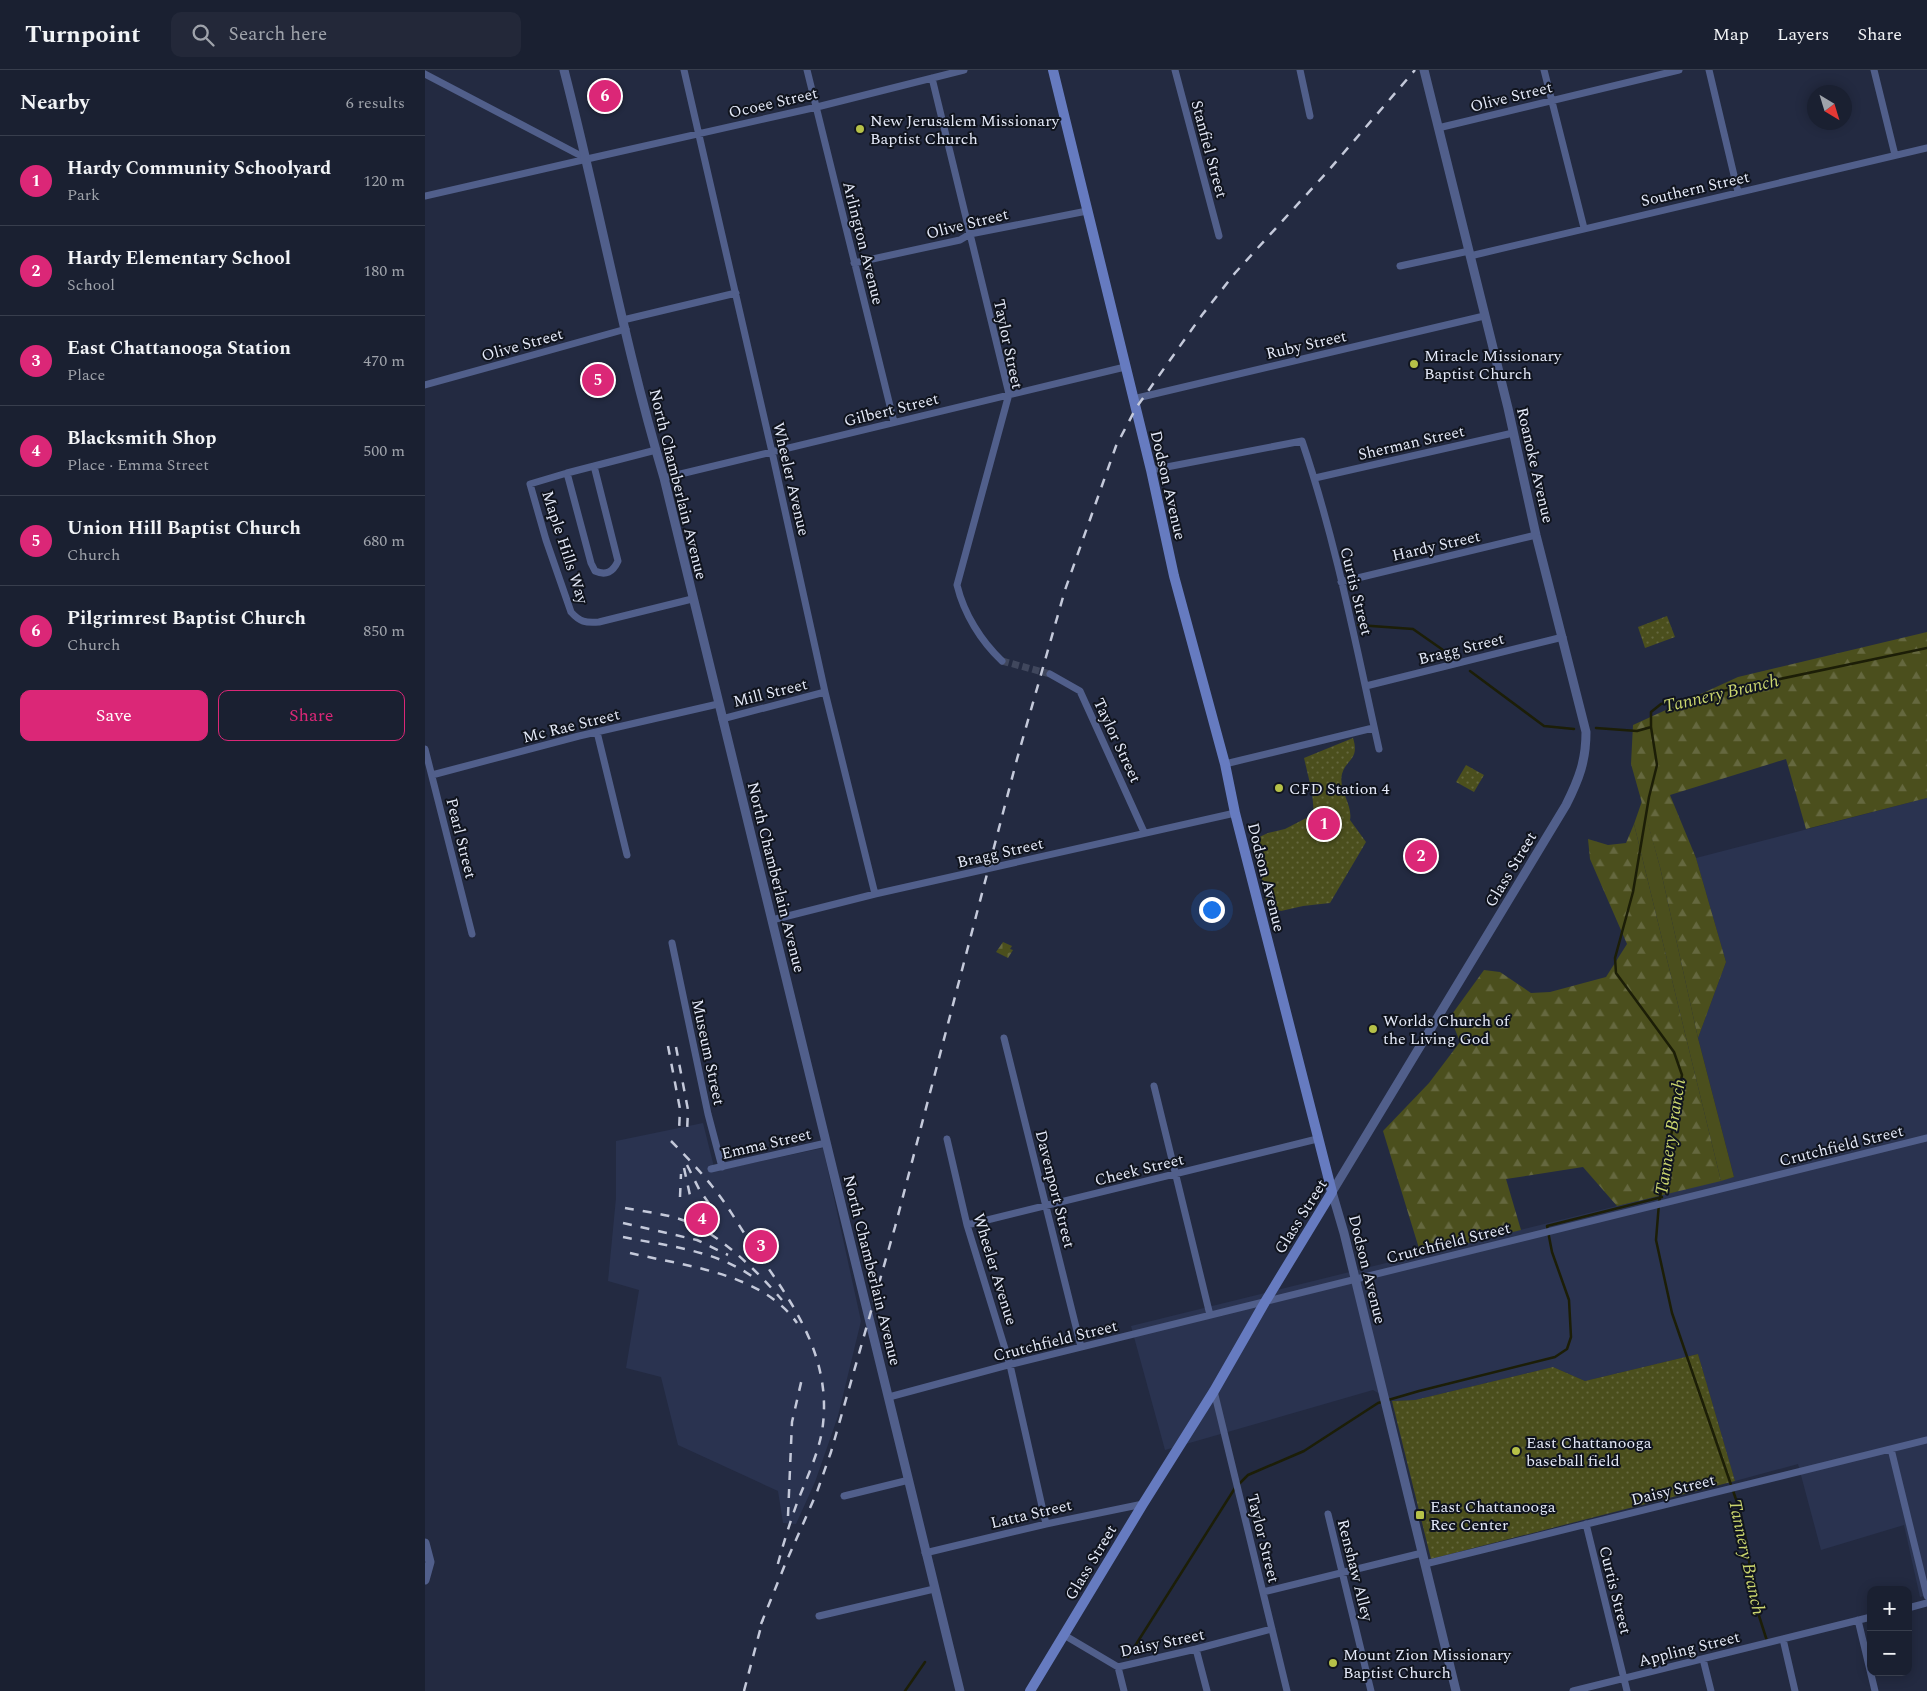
<!DOCTYPE html>
<html lang="en">
<head>
<meta charset="utf-8">
<style>
  body { margin:0; font-family:Spectral,serif; background:#232839; color:#f1f3f6 }
  .controls { position:absolute; right:15px; bottom:15px; display:grid; overflow:hidden; border-radius:10px; box-shadow:0 2px 12px #0003 }
  .controls button { width:45px; height:45px; display:grid; place-items:center; padding:0; border:0; border-bottom:1px solid #383e4d; background:#1a2031; color:#f1f3f6; font:25px sans-serif }
  .compass { position:absolute; left:1382px; top:15px; width:45px; height:45px; border-radius:50%; background:#1a2031; box-shadow:0 2px 12px #0003; rotate:142deg }
  .you { position:absolute; left:786px; top:839px; width:18px; height:18px; margin:-12px; border:4px solid #fff; border-radius:50%; background:#1a73e8; box-shadow:0 0 0 8px #1a73e833 }
  .badge { display:grid; place-items:center; width:32px; height:32px; border-radius:50%; background:#db2777; color:#fff; font-size:16px; font-weight:700 }
  .pin { position:absolute; translate:-50% -50%; border:2px solid #fff; box-shadow:0 1px 5px #0006 }
  .list { margin:0; padding:0; list-style:none }
  h2 { display:flex; justify-content:space-between; align-items:center; height:65px; margin:0; padding:0 20px; font-size:21px }
  h2 small { font-size:16px; font-weight:400; color:#9fa3ab }
  .list li { display:grid; grid-template-columns:32px 1fr auto; gap:15px; align-items:center; box-sizing:border-box; height:90px; padding:0 20px; border-top:1px solid #383e4d }
  .list b { display:block; font-size:19px; white-space:nowrap }
  .list p { margin:0; font-size:16px; white-space:nowrap; color:#9fa3ab }
  .list em { font-size:16px; font-style:normal; color:#9fa3ab }
  .actions { display:flex; gap:10px; padding:15px 20px }
  .actions a { flex:1; padding:11px 0; border:1px solid #db2777; border-radius:10px; text-align:center; font-size:18px; color:#db2777 }
  .actions .main { background:#db2777; color:#fff }
  .icon { flex:none; width:28px; height:28px; fill:none; stroke:currentColor; stroke-width:2; stroke-linecap:round; stroke-linejoin:round }
  .map { position:relative; flex:none; width:1502px; height:1621px; overflow:hidden }
  header { display:flex; align-items:center; gap:30px; box-sizing:border-box; height:70px; padding:0 25px; background:#1a2031; border-bottom:1px solid #383e4d }
  header strong { font-size:24px }
  nav { display:flex; gap:28px; margin-inline-start:auto; font-size:18px }
  .search { width:350px; height:45px; background:#232839; display:flex; align-items:center; gap:12px; box-sizing:border-box; padding:0 18px; border-radius:10px; color:#9fa3ab; font-size:19px }
  main { display:flex }
  aside { flex:1; background:#1a2031 }
  .map>svg:first-child { display:block }
  .built { fill:#2a3350 }
  .green { fill:#4b4f1d }
  .forest { fill:url(#forest-firs) }
  .cemetery { fill:url(#cemetery-stones) }
  .park { fill:url(#park-dots) }
  .lines { fill:none; stroke-linecap:round; stroke-linejoin:round }
  .stream { stroke:#1c1e07; stroke-width:2.5 }
  .minor-tunnel { stroke:#40475d; stroke-width:7; stroke-dasharray:7 3.5; stroke-linecap:butt }
  .minor { stroke:#515f8b; stroke-width:7 }
  .tertiary { stroke:#515f8b; stroke-width:9 }
  .secondary { stroke:#667bc0; stroke-width:10 }
  .rail { stroke:#c4c9da; stroke-width:2.5; stroke-dasharray:9 9; stroke-linecap:butt }
  .poi-dot { fill:#b6c148; stroke:#10141e; stroke-width:2 }
  .labels { text-anchor:middle; stroke-width:4; stroke-linejoin:round; paint-order:stroke }
  .street-label { font-size:16px; fill:#e5eaf9; stroke:#10141e }
  .poi-label { font-size:16px; fill:#e5eaf9; stroke:#10141e; text-anchor:start }
  .water-label { font-size:18px; font-style:italic; fill:#cbd66e; stroke:#10141e }
</style>
</head>
<body>
<header>
<strong>Turnpoint</strong>
<div class="search"><svg class="icon" aria-label="search" viewBox="0 0 24 24"><circle cx="10" cy="10" r="6"/><path d="M15 15l6 6"/></svg>Search here</div>
<nav><a>Map</a><a>Layers</a><a>Share</a></nav>
</header>
<main>
<aside>
<h2>Nearby<small>6 results</small></h2>
<ul class="list">
<li><span class="badge">1</span><div><b>Hardy Community Schoolyard</b><p>Park</p></div><em>120 m</em></li>
<li><span class="badge">2</span><div><b>Hardy Elementary School</b><p>School</p></div><em>180 m</em></li>
<li><span class="badge">3</span><div><b>East Chattanooga Station</b><p>Place</p></div><em>470 m</em></li>
<li><span class="badge">4</span><div><b>Blacksmith Shop</b><p>Place · Emma Street</p></div><em>500 m</em></li>
<li><span class="badge">5</span><div><b>Union Hill Baptist Church</b><p>Church</p></div><em>680 m</em></li>
<li><span class="badge">6</span><div><b>Pilgrimrest Baptist Church</b><p>Church</p></div><em>850 m</em></li>
</ul>
<div class="actions"><a class="main">Save</a><a>Share</a></div>
</aside>
<div class="map">
<svg width="1502" height="1621" viewBox="0 0 1502 1621">
  <defs>
    <pattern id="forest-firs" width="22" height="20" patternUnits="userSpaceOnUse" patternTransform="scale(1.25)"><rect width="22" height="20" fill="#4b4f1d"/><path d="M5 1l3.5 6h-7zM16 11l3.5 6h-7z" fill="#65683f"/></pattern>
    <pattern id="cemetery-stones" width="16" height="16" patternUnits="userSpaceOnUse" patternTransform="scale(1.25)"><rect width="16" height="16" fill="#4b4f1d"/><path d="M2 7V4a2 2 0 0 1 4 0v3zM10 15v-3a2 2 0 0 1 4 0v3z" fill="#65683f"/></pattern>
    <pattern id="park-dots" width="8" height="8" patternUnits="userSpaceOnUse" patternTransform="scale(1.25)"><rect width="8" height="8" fill="#4b4f1d"/><path d="M2 2h.1M6 6h.1" fill="none" stroke="#65683f" stroke-width="1.8" stroke-linecap="round"/></pattern>
  </defs>
  <rect width="100%" height="100%" fill="#232a41"/>
  <!-- built -->
  <path class="built" d="M1502,728V1525L1495,1527L1479,1455L1396,1480L1373,1394L1310,1411L1273,1284L1160,1311L1128,1297L990,1330L967,1331L948,1320L740,1380L706,1256L1309,1107L1273,968L1301,892L1271,788Z
    M278,1053L290,1101L398,1078L436,1251L413,1346L390,1412L371,1454L358,1453L353,1421L253,1375L236,1307L201,1298L214,1220L183,1211L191,1128V1071Z"/>
  <!-- green -->
  <path class="green" d="M1217,731L1235,797L1273,968L1309,1107L1296,1111L1209,754Z"/>
  <!-- forest -->
  <path class="forest" d="M1502,562V728L1381,759L1361,689L1245,725L1271,788L1301,892L1273,968L1235,797L1206,694L1208,655L1313,607Z
    M1209,754L1296,1111L1192,1136L1158,1097L1081,1109L1096,1160L996,1185L958,1061L1004,1013L1035,972L1025,947L1059,900L1075,902L1106,923L1125,922L1181,907L1202,874L1165,789L1163,769L1183,775L1201,773Z"/>
  <!-- cemetery -->
  <path class="cemetery" d="M578,872L587,876L585,879L588,880L583,888L571,882Z"/>
  <!-- park -->
  <path class="park" d="M1242,546L1250,567L1220,578L1213,557Z
    M928,668C935,690 921,689 917,704C913,720 928,734 925,750L941,772L905,833L878,836L856,841L842,836L832,785V768L843,763L860,759L889,744L887,722L879,688Z
    M1041,695L1059,705L1049,722L1031,712Z
    M1273,1284L1310,1411L1006,1489L967,1331L990,1330L1128,1297L1160,1311Z"/>
  <g class="lines">
    <!-- stream -->
    <path class="stream" d="M933,555L988,559L1028,587
      M1045,601L1119,656L1149,659
      M1171,658L1212,661L1226,657
      M1342,1571L1329,1530L1322,1475L1315,1441L1247,1243L1231,1170L1234,1133L1257,1005L1249,982L1191,903L1190,888L1208,822L1224,727L1232,695L1226,657V642L1236,634L1502,578
      M703,1587L810,1418L823,1405L879,1381L953,1333L994,1321L1130,1287L1142,1279L1146,1267L1144,1230L1127,1182L1122,1156L1237,1127
      M480,1621L500,1592"/>
    <!-- minor-tunnel -->
    <path class="minor-tunnel" d="M577,591L625,604"/>
    <!-- minor -->
    <path class="minor" d="M259,0L347,382L400,622L450,824
      M382,0L469,352
      M750,0L794,166
      M875,0L885,46
      M1119,0L1159,158
      M1284,0L1313,122
      M1449,0L1470,85
      M0,4L162,89L392,37L539,0
      M507,8L584,324L532,515C539,544 556,571 577,591
      M1013,58L1254,0
      M0,126L162,89
      M1045,186L1502,78
      M429,193L535,170L545,164L662,141
      M975,196L1044,181
      M198,250L311,223
      M0,315L201,259
      M708,329L1059,246
      M231,380L142,403L105,414L121,470L146,542C155,552 160,553 174,552L267,529
      M726,400L877,371C911,471 931,576 954,679
      M142,403L166,493L170,501C181,506 188,502 193,491L169,396
      M239,408L700,297
      M890,408L1088,363
      M916,512L1111,465
      M625,604L655,621L719,762
      M941,616L1138,567
      M297,649L400,622
      M172,662L202,785
      M0,679L47,864
      M800,694L948,658
      M7,705L154,666L293,634
      M347,850L450,824L810,743
      M247,873L283,1044L297,1097
      M579,968L656,1277
      M729,1016L785,1245
      M522,1069L542,1155L585,1295L621,1454
      M286,1099L401,1073
      M542,1155L892,1069
      M789,1321L862,1621
      M464,1327L579,1296L1502,1068
      M1466,1379L1502,1526
      M419,1426L484,1410
      M903,1444L946,1621
      M1161,1454L1202,1621
      M500,1483L621,1454L718,1434
      M1000,1494L1502,1370
      M838,1522L997,1483
      M1483,1538L1502,1533
      M394,1546L509,1519
      M1433,1550L1450,1621
      M639,1565L693,1597L771,1579L847,1559
      M1358,1569L1370,1621
      M771,1579L782,1621
      M1278,1589L1286,1621
      M693,1597L699,1621
      M1148,1621L1446,1547"/>
    <!-- tertiary -->
    <path class="tertiary" d="M139,0C174,135 199,274 239,408L535,1621
      M999,0L1083,338L1111,465L1161,662C1161,691 1154,709 1141,735L907,1122L919,1163L1031,1621
      M0,1473L5,1492L0,1510"/>
    <!-- secondary -->
    <path class="secondary" d="M605,1621L718,1434L789,1321L840,1232L907,1122L810,743L800,694L749,506L726,400L628,0"/>
    <!-- rail -->
    <path class="rail" d="M243,976L255,1039L254,1061
      M251,977L263,1040L262,1062
      M246,1071C260,1085 274,1100 287,1116C302,1134 314,1156 327,1175C365,1229 406,1284 398,1354C395,1381 382,1407 372,1433C364,1455 357,1478 351,1501
      M262,1095L275,1121L291,1143
      M259,1098L266,1130
      M255,1127L256,1104
      M200,1138C220,1142 244,1144 263,1152C298,1167 333,1202 357,1230
      M198,1153L272,1170L303,1185
      M198,1167C242,1176 290,1180 328,1207
      M205,1183C260,1196 337,1203 372,1253
      M363,1446L367,1352L378,1304
      M336,1554L359,1497L392,1422L406,1382L470,1157L592,689L640,520L691,376L711,338L777,245L810,203L903,101L990,0
      M319,1621L338,1549"/>
  </g>
  <!-- markers -->
  <g class="poi-dot">
    <circle cx="435" cy="59" r="5"/>
    <circle cx="989" cy="294" r="5"/>
    <circle cx="854" cy="718" r="5"/>
    <circle cx="948" cy="959" r="5"/>
    <circle cx="1091" cy="1381" r="5"/>
    <rect x="990" y="1440" width="10" height="10" rx="2.5"/>
    <circle cx="908" cy="1593" r="5"/>
  </g>
  <g class="labels">
    <!-- street labels -->
    <g class="street-label">
      <text transform="translate(1086 26) rotate(-14)" y="6">Olive Street</text>
      <text transform="translate(348 32) rotate(-13)" y="6">Ocoee Street</text>
      <text transform="translate(785 79) rotate(75)" y="6">Stanfiel Street</text>
      <text transform="translate(1270 118) rotate(-13)" y="6">Southern Street</text>
      <text transform="translate(542 153) rotate(-14)" y="6">Olive Street</text>
      <text transform="translate(439 173) rotate(76)" y="6">Arlington Avenue</text>
      <text transform="translate(97 274) rotate(-16)" y="6">Olive Street</text>
      <text transform="translate(584 274) rotate(78)" y="6">Taylor Street</text>
      <text transform="translate(881 274) rotate(-13)" y="6">Ruby Street</text>
      <text transform="translate(466 339) rotate(-14)" y="6">Gilbert Street</text>
      <text transform="translate(986 372) rotate(-13)" y="6">Sherman Street</text>
      <text transform="translate(1111 395) rotate(77)" y="6">Roanoke Avenue</text>
      <text transform="translate(367 409) rotate(77)" y="6">Wheeler Avenue</text>
      <text transform="translate(254 414) rotate(76)" y="6">North Chamberlain Avenue</text>
      <text transform="translate(744 415) rotate(77)" y="6">Dodson Avenue</text>
      <text transform="translate(1011 475) rotate(-13)" y="6">Hardy Street</text>
      <text transform="translate(141 477) rotate(72)" y="6">Maple Hills Way</text>
      <text transform="translate(932 521) rotate(76)" y="6">Curtis Street</text>
      <text transform="translate(1036 578) rotate(-14)" y="6">Bragg Street</text>
      <text transform="translate(345 622) rotate(-14)" y="6">Mill Street</text>
      <text transform="translate(146 655) rotate(-14)" y="6">Mc Rae Street</text>
      <text transform="translate(693 670) rotate(65)" y="6">Taylor Street</text>
      <text transform="translate(37 768) rotate(76)" y="6">Pearl Street</text>
      <text transform="translate(575 782) rotate(-13)" y="6">Bragg Street</text>
      <text transform="translate(1085 799) rotate(-59)" y="6">Glass Street</text>
      <text transform="translate(352 807) rotate(76)" y="6">North Chamberlain Avenue</text>
      <text transform="translate(842 807) rotate(76)" y="6">Dodson Avenue</text>
      <text transform="translate(284 982) rotate(78)" y="6">Museum Street</text>
      <text transform="translate(341 1073) rotate(-13)" y="6">Emma Street</text>
      <text transform="translate(1416 1075) rotate(-14)" y="6">Crutchfield Street</text>
      <text transform="translate(714 1099) rotate(-14)" y="6">Cheek Street</text>
      <text transform="translate(631 1119) rotate(76)" y="6">Davenport Street</text>
      <text transform="translate(875 1146) rotate(-58)" y="6">Glass Street</text>
      <text transform="translate(1023 1172) rotate(-14)" y="6">Crutchfield Street</text>
      <text transform="translate(571 1199) rotate(73)" y="6">Wheeler Avenue</text>
      <text transform="translate(943 1199) rotate(76)" y="6">Dodson Avenue</text>
      <text transform="translate(448 1200) rotate(76)" y="6">North Chamberlain Avenue</text>
      <text transform="translate(630 1270) rotate(-14)" y="6">Crutchfield Street</text>
      <text transform="translate(1248 1419) rotate(-14)" y="6">Daisy Street</text>
      <text transform="translate(606 1443) rotate(-13)" y="6">Latta Street</text>
      <text transform="translate(839 1468) rotate(76)" y="6">Taylor Street</text>
      <text transform="translate(665 1492) rotate(-59)" y="6">Glass Street</text>
      <text transform="translate(931 1500) rotate(76)" y="6">Renshaw Alley</text>
      <text transform="translate(1191 1520) rotate(76)" y="6">Curtis Street</text>
      <text transform="translate(737 1572) rotate(-12)" y="6">Daisy Street</text>
      <text transform="translate(1264 1578) rotate(-14)" y="6">Appling Street</text>
    </g>
    <!-- poi labels -->
    <g class="poi-label">
      <text x="445" y="56">New Jerusalem Missionary<tspan x="445" dy="18">Baptist Church</tspan></text>
      <text x="999" y="291">Miracle Missionary<tspan x="999" dy="18">Baptist Church</tspan></text>
      <text x="864" y="724">CFD Station 4</text>
      <text x="958" y="956">Worlds Church of<tspan x="958" dy="18">the Living God</tspan></text>
      <text x="1101" y="1378">East Chattanooga<tspan x="1101" dy="18">baseball field</tspan></text>
      <text x="1005" y="1442">East Chattanooga<tspan x="1005" dy="18">Rec Center</tspan></text>
      <text x="918" y="1590">Mount Zion Missionary<tspan x="918" dy="18">Baptist Church</tspan></text>
    </g>
    <!-- water labels -->
    <g class="water-label">
      <text transform="translate(1296 623) rotate(-13)" y="6">Tannery Branch</text>
      <text transform="translate(1245 1067) rotate(-81)" y="6">Tannery Branch</text>
      <text transform="translate(1322 1487) rotate(78)" y="6">Tannery Branch</text>
    </g>
  </g>
</svg>
<div class="controls">
<button>+</button>
<button>−</button>
</div>
<svg class="compass" viewBox="-18 -18 36 36"><path d="M0-13l5 13h-10z" fill="#e53935"/><path d="M0 13l5-13h-10z" fill="#9fa3ab"/></svg>
<div class="you"></div>
<div class="pin badge" style="left:899px;top:754px">1</div>
<div class="pin badge" style="left:996px;top:786px">2</div>
<div class="pin badge" style="left:336px;top:1176px">3</div>
<div class="pin badge" style="left:277px;top:1149px">4</div>
<div class="pin badge" style="left:173px;top:310px">5</div>
<div class="pin badge" style="left:180px;top:26px">6</div>
</div>
</main>
</body>
</html>
